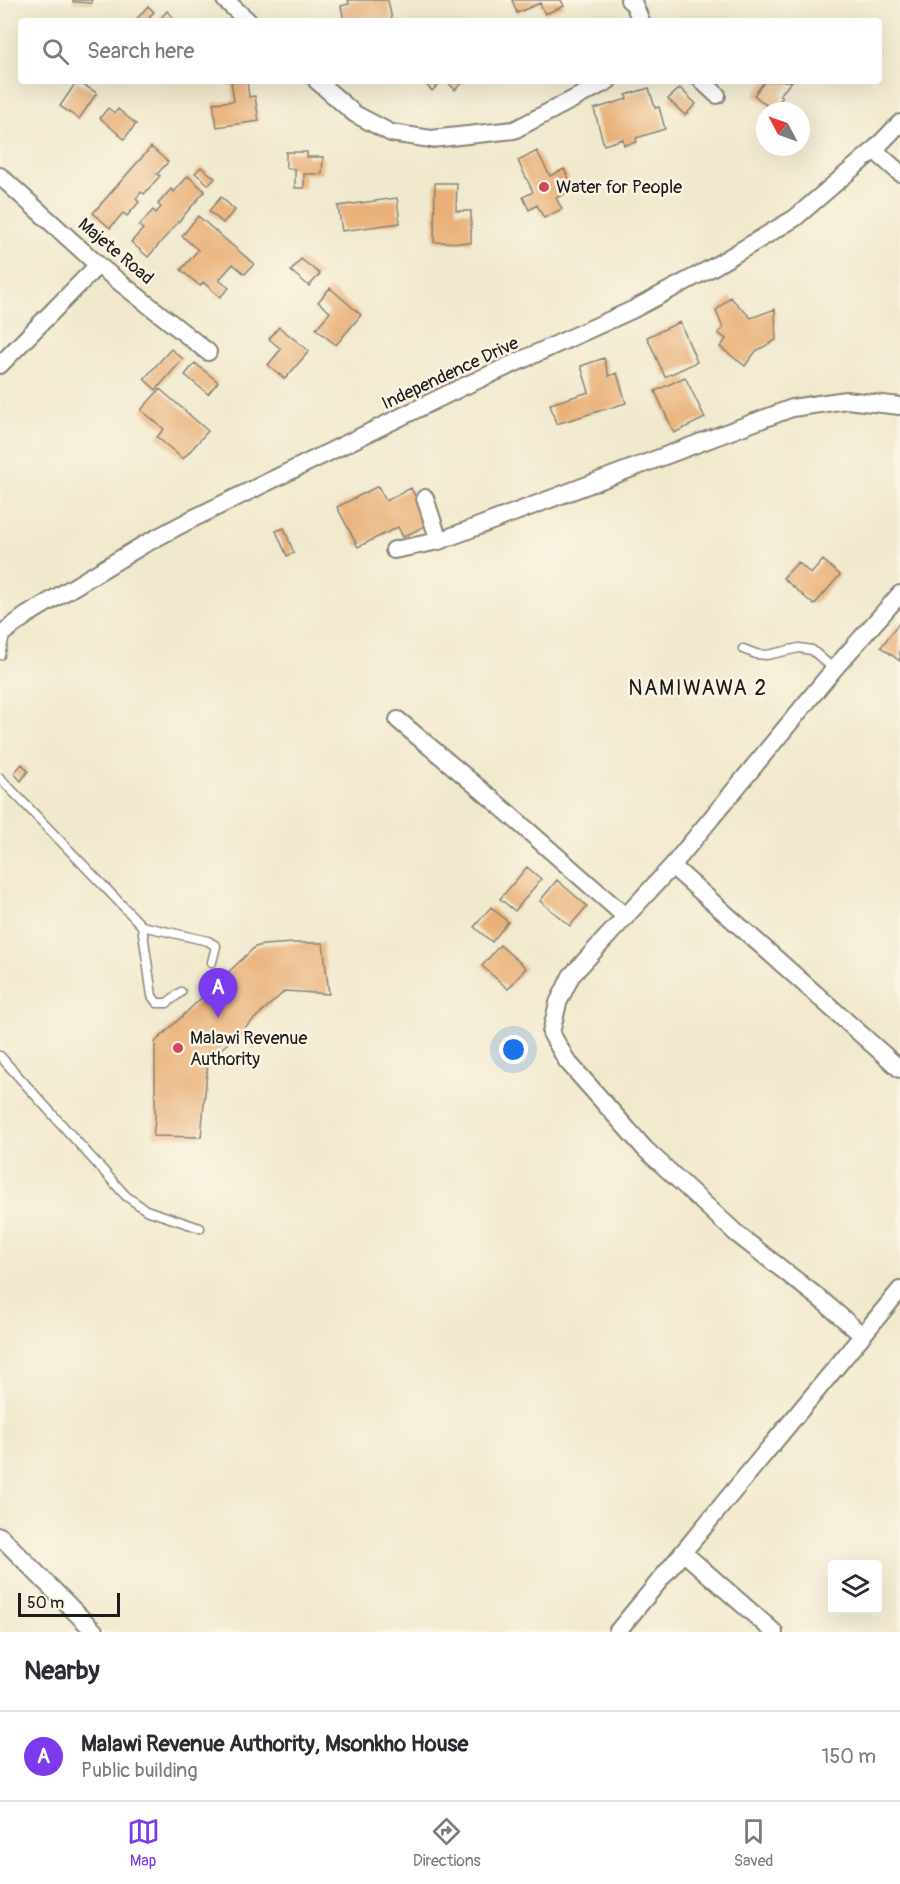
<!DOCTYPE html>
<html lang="en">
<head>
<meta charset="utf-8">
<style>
  body { margin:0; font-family:Pangolin,sans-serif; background:#f2f2f3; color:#2b2b33 }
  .controls { position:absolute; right:18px; bottom:18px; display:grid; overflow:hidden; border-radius:6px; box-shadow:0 6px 24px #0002 }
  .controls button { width:54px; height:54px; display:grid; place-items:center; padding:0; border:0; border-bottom:2px solid #e1e1e2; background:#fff; color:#2b2b33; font:30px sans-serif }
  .compass { position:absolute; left:756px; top:102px; width:54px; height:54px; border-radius:50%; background:#fff; box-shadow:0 6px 24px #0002; rotate:311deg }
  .scale { position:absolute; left:18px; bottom:15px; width:102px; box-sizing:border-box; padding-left:6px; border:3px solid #1c1c1c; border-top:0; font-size:16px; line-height:21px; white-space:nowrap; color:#1c1c1c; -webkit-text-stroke:4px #fcf5e5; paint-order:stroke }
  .you { position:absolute; left:514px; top:1050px; width:21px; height:21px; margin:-15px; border:4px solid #fff; border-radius:50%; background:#1a73e8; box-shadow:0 0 0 9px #1a73e833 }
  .badge { display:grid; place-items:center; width:39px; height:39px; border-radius:50%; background:#7c3aed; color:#fff; font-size:20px; font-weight:700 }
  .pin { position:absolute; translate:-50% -50px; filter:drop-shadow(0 2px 3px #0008) }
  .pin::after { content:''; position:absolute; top:32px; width:21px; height:18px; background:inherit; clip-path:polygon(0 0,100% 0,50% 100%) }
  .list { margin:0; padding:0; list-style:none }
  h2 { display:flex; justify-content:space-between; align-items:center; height:78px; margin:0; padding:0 24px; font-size:26px }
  h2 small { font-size:20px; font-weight:400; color:#7c7c81 }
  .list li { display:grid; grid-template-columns:39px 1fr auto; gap:18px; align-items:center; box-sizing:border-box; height:90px; padding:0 24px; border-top:2px solid #e1e1e2 }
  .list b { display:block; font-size:22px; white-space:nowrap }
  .list p { margin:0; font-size:20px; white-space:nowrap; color:#7c7c81 }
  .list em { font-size:20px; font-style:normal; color:#7c7c81 }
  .icon { flex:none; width:33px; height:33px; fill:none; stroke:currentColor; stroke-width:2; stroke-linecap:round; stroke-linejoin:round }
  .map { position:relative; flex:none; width:900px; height:1632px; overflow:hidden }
  .search { position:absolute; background:#fff; box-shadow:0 6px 24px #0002; left:18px; right:18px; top:18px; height:66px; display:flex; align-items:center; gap:15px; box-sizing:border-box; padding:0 21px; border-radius:6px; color:#7c7c81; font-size:22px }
  .sheet { height:168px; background:#fff }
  nav { display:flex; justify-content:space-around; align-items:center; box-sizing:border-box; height:84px; border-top:2px solid #e1e1e2; background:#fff; font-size:16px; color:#7c7c81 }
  nav a { display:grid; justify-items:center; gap:3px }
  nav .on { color:#7c3aed }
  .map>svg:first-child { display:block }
  .building { fill:#e9b179 }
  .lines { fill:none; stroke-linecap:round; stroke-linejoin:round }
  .service-casing { stroke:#868274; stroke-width:11 }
  .minor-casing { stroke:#868274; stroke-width:20 }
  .service { stroke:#fff; stroke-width:8 }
  .minor { stroke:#fff; stroke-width:16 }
  .poi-dot { fill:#d1495b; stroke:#fcf5e5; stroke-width:2 }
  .labels { text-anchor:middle; stroke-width:5; stroke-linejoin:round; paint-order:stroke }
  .poi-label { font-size:18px; fill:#1c1c1c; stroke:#fcf5e5; text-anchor:start }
  .street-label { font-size:18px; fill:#1c1c1c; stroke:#fcf5e5 }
  .quarter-label { font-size:21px; letter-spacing:1.5px; fill:#1c1c1c; stroke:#fcf5e5 }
</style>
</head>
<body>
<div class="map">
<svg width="900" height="1632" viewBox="0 0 900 1632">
  <rect width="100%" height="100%" fill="#fcf5e5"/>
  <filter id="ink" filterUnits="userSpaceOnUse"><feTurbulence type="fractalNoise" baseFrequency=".0167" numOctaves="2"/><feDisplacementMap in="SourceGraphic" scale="12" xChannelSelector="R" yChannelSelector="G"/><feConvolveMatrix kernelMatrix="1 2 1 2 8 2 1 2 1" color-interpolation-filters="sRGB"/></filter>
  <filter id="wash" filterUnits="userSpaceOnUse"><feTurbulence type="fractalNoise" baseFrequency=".008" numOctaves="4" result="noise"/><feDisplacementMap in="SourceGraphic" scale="24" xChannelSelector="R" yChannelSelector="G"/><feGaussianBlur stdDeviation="1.35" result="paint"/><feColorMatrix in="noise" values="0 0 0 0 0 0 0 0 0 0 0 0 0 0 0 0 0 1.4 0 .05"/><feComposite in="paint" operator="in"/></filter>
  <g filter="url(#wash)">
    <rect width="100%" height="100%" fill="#f1e9cd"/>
    <g id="blocks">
      <!-- building -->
      <path class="building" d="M73,0H92V3L73,2Z
        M348,0H388L392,20L344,21L341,6L349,4Z
        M512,0H561L564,6L545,14L540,3L517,13Z
        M148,6L154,12L149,17L154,21H135Z
        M167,11L173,17L169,21H158Z
        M77,81L97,93L79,119L60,106Z
        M231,81H247L249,97L255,96L259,121L217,127L213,103L234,101Z
        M423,81H442L432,91Z
        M447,81H464L455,90Z
        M765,81H792L780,95L783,97L772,110L754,95Z
        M649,88L655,108L659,107L665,129L636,138L637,142L624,145L623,139L604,145L594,109L627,99L626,95Z
        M680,88L696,104L685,115L668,99Z
        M108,108L115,113L118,109L136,124L124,139L100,118Z
        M151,147L168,162L157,174L160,176L144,194L141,192L136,199L139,202L127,216L123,213L110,228L93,213Z
        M537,151L550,176L564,169L574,189L556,198L562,209L544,218L537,205L529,210L523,197L533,192L518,161Z
        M286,152H307V157H323L322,174H304V188H295V169L286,168Z
        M201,167L215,178L209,185L195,173Z
        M188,176L205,191L148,257L131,242L143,229L139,226L153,210L156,213L161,207L158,204L171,189L174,192Z
        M435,183H457L456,211H471V243L434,242Z
        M221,197L235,210L223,223L209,211Z
        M397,198L400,223L342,231L338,206Z
        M198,216L254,264L245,274L233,264L219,280L229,288L220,297L203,282L200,286L181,270L198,250L182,236Z
        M301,259L320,274L309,286L291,271Z
        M330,288L361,315L336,345L316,329L330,312L318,302Z
        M730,297L751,318L775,309L776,340L756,351L745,366L720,347L726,339L718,333L723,328L716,311Z
        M680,322L697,362L665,377L647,337Z
        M279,327L309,351L285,379L268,365L281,349L269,339Z
        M171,349L183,359L156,390L144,379Z
        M604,358L609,376L617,373L626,403L556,424L550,404L589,392L581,366Z
        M195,363L218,382L208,394L185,375Z
        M685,377L705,418L674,433L655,391Z
        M160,389L208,431L183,459L157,437L164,429L141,410Z
        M378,486L386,501L411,488L429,524L403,537L398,527L358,547L337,507Z
        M284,528L294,553L287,556L276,531Z
        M823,560L840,575L814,605L783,578L798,562L811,574Z
        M900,622V661L881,647Z
        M22,764L28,771L21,781L14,773Z
        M527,867L541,879L515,911L500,899Z
        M557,880L587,906L570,926L540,901Z
        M491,907L508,922L492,942L474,927Z
        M294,943H323L329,994L285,991L208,1061L201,1137L153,1136L155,1120V1042L255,947L263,945Z
        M500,945L526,968L508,989L482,966Z"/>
    </g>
  </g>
  <g filter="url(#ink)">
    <use href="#blocks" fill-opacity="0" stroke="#868274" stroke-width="1.5"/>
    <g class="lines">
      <!-- service casing -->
      <g class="service-casing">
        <path id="service" d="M743,649L756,654L767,655L799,648L812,650L834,669
          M0,655L6,632
          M0,778L142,926
          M181,992L167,1003H157L152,996L142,926L208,941L216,946L212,962
          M0,1056L126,1196L146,1210L200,1228"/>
      </g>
      <!-- minor casing -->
      <g class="minor-casing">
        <path id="minor" d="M225,0L248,21
          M629,0L634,4L641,21
          M317,81L355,114L391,133L431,139L514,130L608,81
          M702,81L717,95
          M874,150L900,173
          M0,176L98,265L208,352
          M0,365L98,265
          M439,541L792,408L846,400L900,406
          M394,550L439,541L425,498
          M900,594L834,669L672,866L900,1069
          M0,635L27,615L143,545L190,520L460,388L632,310L713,267L795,218L874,150L900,123
          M398,720L492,799L626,917
          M672,866L571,976L558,1003L551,1033L567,1061L645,1149L737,1234L824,1302L862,1335
          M0,1536L95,1632
          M684,1553L774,1632
          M617,1632L900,1290"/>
      </g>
      <!-- service -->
      <use href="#service" class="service"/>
      <!-- minor -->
      <use href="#minor" class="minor"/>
    </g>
  </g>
  <!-- markers -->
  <g class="poi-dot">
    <circle cx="544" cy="187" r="6"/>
    <circle cx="178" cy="1048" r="6"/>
  </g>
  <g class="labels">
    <!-- poi labels -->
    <g class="poi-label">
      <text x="556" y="193">Water for People</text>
      <text x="190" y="1044">Malawi Revenue<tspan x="190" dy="21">Authority</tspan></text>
    </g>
    <!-- street labels -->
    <g class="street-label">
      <text transform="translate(116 251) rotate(40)" y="6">Majete Road</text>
      <text transform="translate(450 373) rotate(-25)" y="6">Independence Drive</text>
    </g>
    <!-- quarter labels -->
    <g class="quarter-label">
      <text x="698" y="695">NAMIWAWA 2</text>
    </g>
  </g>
</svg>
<div class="controls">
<button><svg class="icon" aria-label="layers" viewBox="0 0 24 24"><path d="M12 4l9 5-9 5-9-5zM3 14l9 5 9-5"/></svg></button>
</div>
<svg class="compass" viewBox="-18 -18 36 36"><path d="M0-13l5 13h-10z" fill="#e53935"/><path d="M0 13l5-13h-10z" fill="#7c7c81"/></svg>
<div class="scale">50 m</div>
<div class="you"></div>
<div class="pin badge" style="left:218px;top:1018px">A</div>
<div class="search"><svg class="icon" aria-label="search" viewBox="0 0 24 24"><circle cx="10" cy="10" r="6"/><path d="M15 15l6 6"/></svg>Search here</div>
</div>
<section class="sheet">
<h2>Nearby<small></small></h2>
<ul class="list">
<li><span class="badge">A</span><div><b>Malawi Revenue Authority, Msonkho House</b><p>Public building</p></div><em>150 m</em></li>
</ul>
</section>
<nav>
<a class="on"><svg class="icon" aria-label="map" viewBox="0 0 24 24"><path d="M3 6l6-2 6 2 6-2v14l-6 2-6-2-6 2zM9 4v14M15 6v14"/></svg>Map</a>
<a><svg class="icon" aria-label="directions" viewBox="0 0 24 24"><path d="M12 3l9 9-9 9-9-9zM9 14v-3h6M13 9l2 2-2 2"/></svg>Directions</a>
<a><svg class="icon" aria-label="saved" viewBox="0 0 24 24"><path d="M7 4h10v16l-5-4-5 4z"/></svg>Saved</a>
</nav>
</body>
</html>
